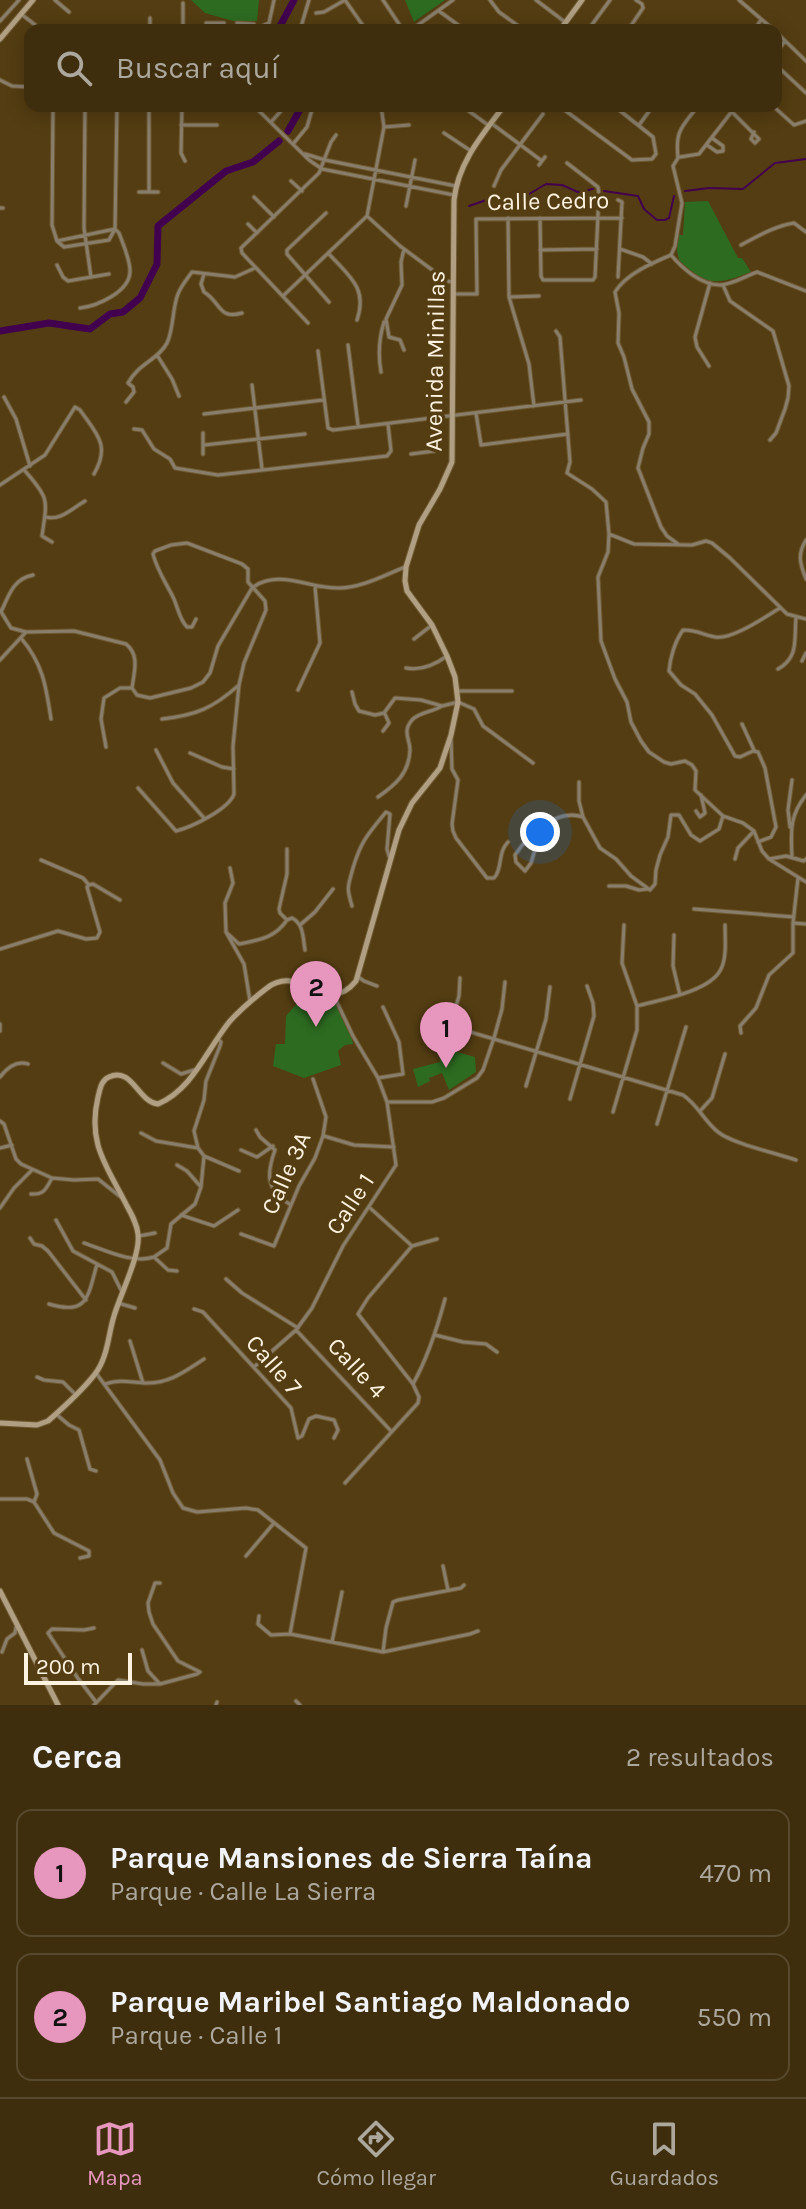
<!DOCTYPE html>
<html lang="es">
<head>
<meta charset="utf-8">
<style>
  body { margin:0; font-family:Karla,sans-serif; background:#4a3a1c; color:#f1f3f6 }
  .scale { position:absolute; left:24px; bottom:20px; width:108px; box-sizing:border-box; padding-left:8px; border:4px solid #fef3e1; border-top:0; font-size:22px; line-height:28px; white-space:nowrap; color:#fef3e1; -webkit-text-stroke:6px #543d12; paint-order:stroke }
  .you { position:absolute; left:540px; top:832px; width:28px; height:28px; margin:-20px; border:6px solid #fff; border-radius:50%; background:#1a73e8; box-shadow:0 0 0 12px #1a73e833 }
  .badge { display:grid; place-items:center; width:52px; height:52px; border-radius:50%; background:#e797bd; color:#111; font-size:26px; font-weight:700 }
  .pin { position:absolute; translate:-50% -66px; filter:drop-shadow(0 2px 4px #0008) }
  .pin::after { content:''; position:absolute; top:42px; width:28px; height:24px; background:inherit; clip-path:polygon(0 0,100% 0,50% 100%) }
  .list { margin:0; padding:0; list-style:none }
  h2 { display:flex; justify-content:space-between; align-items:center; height:104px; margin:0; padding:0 32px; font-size:34px }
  h2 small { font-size:26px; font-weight:400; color:#ada89e }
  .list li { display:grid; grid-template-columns:52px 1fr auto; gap:24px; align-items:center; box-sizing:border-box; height:128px; margin:0 16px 16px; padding:0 16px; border:2px solid #584a2e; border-radius:16px }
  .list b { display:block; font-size:30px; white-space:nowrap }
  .list p { margin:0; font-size:26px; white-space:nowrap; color:#ada89e }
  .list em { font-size:26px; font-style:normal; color:#ada89e }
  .icon { flex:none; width:44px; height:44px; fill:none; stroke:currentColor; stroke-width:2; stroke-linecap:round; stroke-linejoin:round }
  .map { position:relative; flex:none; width:806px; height:1705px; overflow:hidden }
  .search { position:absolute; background:#3f2e0e; box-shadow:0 4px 20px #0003; left:24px; right:24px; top:24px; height:88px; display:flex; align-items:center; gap:20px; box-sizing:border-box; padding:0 28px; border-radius:16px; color:#ada89e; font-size:30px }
  .sheet { height:392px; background:#3f2e0e }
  nav { display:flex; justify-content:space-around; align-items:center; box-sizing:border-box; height:112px; border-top:2px solid #584a2e; background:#3f2e0e; font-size:22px; color:#ada89e }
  nav a { display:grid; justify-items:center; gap:4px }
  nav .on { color:#e797bd }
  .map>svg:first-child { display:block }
  .green { fill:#2d6b21 }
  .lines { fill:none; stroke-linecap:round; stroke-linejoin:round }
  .stream { stroke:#42014e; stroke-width:2 }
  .river { stroke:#42014e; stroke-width:7 }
  .street-casing { stroke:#6f5a33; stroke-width:5 }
  .secondary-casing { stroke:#6f5a33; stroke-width:7 }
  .street { stroke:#897e6c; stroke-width:3 }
  .secondary { stroke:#b09f82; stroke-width:5 }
  .labels { text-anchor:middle; stroke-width:7; stroke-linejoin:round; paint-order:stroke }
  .street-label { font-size:24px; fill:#fef3e1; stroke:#543d12 }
</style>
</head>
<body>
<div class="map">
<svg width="806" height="1705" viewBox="0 0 806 1705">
  <rect width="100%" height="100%" fill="#543d12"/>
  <!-- green -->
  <path class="green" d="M191,0H259L257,21H233L205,13Z
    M405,0H445L414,22Z
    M708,201L738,258H742L751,272C717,285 707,287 679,260L677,250L679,235H683L685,202Z
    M308,991L334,1001L352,1039L353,1044L345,1045L338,1051L341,1065L304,1078L273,1066L276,1044H285L286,1016Z
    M439,1047L475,1057L476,1072L449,1090L442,1073L429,1078L430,1081L418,1087L413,1069L440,1062Z"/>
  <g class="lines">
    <!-- stream -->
    <path class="stream" d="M604,191L638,196L644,209L657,220H665L669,218L674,196
      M685,191L709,188L743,189L775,163L806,159
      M469,206L495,197H505L519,200L546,184L562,185L578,192L593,189"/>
    <!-- river -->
    <path class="river" d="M278,30L294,0
      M288,131L302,106
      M0,331L49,323L90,329L110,314L123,312L140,298L157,264L158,226L226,171L253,162L279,141"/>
    <!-- street casing -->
    <g class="street-casing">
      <path id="street" d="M55,0L69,12
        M383,0L403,30
        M490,0L499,12L524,30
        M536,0L565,22
        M739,0L774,30
        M439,11L465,30
        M316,13L324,12L345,0L366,30
        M21,14L38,27
        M0,21L19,0
        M206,23H224
        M237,23L254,24
        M150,30V18
        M183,30V3
        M262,30V26L269,23L274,0
        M300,30L309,0
        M353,30L362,24
        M411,30L453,0
        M588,30L610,0
        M628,30L643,8L642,4L636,0
        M669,30H676
        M754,30L761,20
        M776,32L806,61
        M776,53L785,41
        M776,65L806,93
        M0,80L12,86L30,87
        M53,106L52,225L57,241L115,229
        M85,106L84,228L91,277
        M182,106L181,153L185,161
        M254,106L309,160L322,169L454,195
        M462,106L488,125
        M559,106L632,160L652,159L656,154L653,137L614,106
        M773,106L794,125L806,121
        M732,112L759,139
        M271,122L281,111L276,106
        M491,123L542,161
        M181,125H217
        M639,125L653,106
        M384,127L409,125
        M754,132L751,139L755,143L759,139
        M444,133L471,151
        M293,144L307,127L313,106
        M707,145L717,152L723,151V146L712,138
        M305,154L325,160L456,186
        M680,157L699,154L736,106
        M678,158C675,130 682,127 698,106
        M539,165L545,157
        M291,181L302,191
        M494,186L501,170L543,114
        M139,192H158
        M149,192V106
        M254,197L274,217
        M618,200L622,202L618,277
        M406,206L415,160
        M0,208H3
        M326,213L287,250V254L329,302
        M367,216L400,246L447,281L452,282
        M508,218L509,297L529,364L534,406
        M540,218L541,276L543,280H593L595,277L599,194L598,187L567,163
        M248,224L257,233
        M57,241L64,247L109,240L115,229L117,106
        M741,245C758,236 775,226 794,223L806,232
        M620,249L643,257L652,264
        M540,250L597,249
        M329,254C349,276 368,288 357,320
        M671,255C652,263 626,274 615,292L619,313L618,343L624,357L632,389L649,422V434L643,448L638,468L661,527L667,536L678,544
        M671,255C682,268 701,285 720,285C731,285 746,276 757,272L806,291
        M671,255L675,246L682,203L673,166L678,158
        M57,265L63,277L68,281L109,274
        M204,274L201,284L204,292C221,302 218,320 242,313
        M723,285L730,301L773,331L789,386L788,398L785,409L776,433L770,440
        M454,294H477L476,219L622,218
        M283,296L367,216L384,127L381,106
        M509,297L539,296
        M80,308C97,306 130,292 130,271C130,259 123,244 119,233L115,229
        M308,323L242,253L241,248L319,173L331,142L336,135
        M556,331L560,337L570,462L567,473L592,489L606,502L609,534L608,552L598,577L601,641L615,679L627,702L631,722L641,741L649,752L664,762L671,764L685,761L692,765L696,771L695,790L723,816L743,823L754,831L762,851L769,859L806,882
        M348,345L358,425
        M404,350L400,340L389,337L386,319L402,285L401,262L404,249
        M318,351L328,428L333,430L581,400
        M157,355L172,379L179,396
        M709,366L697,347L695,337L710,283
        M381,372C378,355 379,338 384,322
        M252,385L262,469
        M4,397L16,419L30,466
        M126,402L134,392L133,387L128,383C139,363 158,360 167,343C174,328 172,309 178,294C181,286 187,279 192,272L235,277L255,268
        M476,413L481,445L568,434
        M204,414L323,400
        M433,418V451
        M134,429L142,430L154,449L170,459L175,468L218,475L387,456L391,451L388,424
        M204,445L305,434
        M203,454V433
        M411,454L442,450
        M25,471C50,499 47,500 42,536L52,542
        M0,485L45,455L75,407L80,410C96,433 111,445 94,474
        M45,517C61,521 71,509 85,501
        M609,534L634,544L692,545L706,541L712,543L730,558L787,614L806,619
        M806,540C797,554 800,564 806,579
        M0,610L11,628L26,632L74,631L126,644C140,655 134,672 132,688L137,695L150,698L191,688L203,682L210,673L218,646L252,588C278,568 310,589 339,588C361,588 385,575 405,567
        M1,612C9,595 13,579 33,575
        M21,638C43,664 46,686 51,719
        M414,639L432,625
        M0,660L26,632
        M802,661L806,653
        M406,668C421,671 436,664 447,656
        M778,669C799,657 794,640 796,618
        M298,690L320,643L315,586
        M458,691H512
        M352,692L355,704L359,711L375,715L384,713L395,698L421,700L442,706L458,702L474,709L483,726L533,763
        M162,719C197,715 213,708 239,685
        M742,724L754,750
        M383,731L389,723L385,714
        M451,738L452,769L458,780L452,824L453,831L456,838L487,878H494C503,869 497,853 508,842
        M106,747L101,719L104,698L120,688H132
        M156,750L173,783L204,818
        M190,753L222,767L234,769
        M579,782V801L583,817
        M138,788L176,831C192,827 229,809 234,794L233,746L239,685L244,663L266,610L265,601L248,582V569L242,564L187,543L171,545L155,551L153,554C157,570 166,583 173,597C178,607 179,619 187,627H192L196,619
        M378,797C395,785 409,774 410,750C410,739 402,732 412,720C419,712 433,712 442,706
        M696,811L700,817L705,813L701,795
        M790,827L788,810L792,780
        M758,842L771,837L776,827L765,768L758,752L753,751L740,757L735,756L712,715L695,694L681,685L669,671C670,658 675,641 683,630C699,630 702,635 715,637C732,640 765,617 780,608
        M534,853L531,863L525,871L516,862L515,855C529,834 557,808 583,817L600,848L616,859L631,876L650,890L655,884L656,870L660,855L668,837L671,815H679L691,835L700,841L719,829L723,816
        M792,858C791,832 789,816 806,795
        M735,859L738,848L754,831
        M769,859L786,856L804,861L806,859
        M41,860L83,878L89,885
        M230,868L233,883L225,903L226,932L244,964L250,1001
        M609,886H626L639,890L647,889
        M352,906C346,886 348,887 353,868C361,841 368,834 386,812L390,814L387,849L389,856
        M694,909L794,917
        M287,920L292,918C304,924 303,939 305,950
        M793,923L806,924
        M300,925L315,912L333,889
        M226,932L239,944C259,940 275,938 287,920L280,913L279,909L287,874V849
        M674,935L673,966L680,995
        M0,949L58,931L86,939L97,938L100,932L87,887L89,885L93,884L120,900
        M357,976L364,981L377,986
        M460,978L459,996L450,1026L683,1095C698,1105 704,1121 718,1132C733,1144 776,1153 796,1160
        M637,1006C659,1000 710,992 721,969C727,957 725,938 725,925
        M0,1024V1031
        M741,1033L740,1026L756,1008L769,975L793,953V923L798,878
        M163,1063L181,1074L194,1070
        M0,1077C7,1068 16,1060 28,1064
        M378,1078L403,1074L399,1042L383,1007
        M526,1086L546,1019L550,987
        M570,1099L594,1016L593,1003L587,986
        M387,1102H432L444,1098L477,1078L483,1070L494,1038L502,1009L505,982
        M700,1111L712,1098L725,1054
        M613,1112L637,1030V1006L622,963L624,925
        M0,1121L4,1124L16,1159L21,1164L52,1178L74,1180L98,1179L122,1198
        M657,1124L686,1027
        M256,1130L260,1137L275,1150C266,1175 266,1190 291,1205
        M141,1133L156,1141L198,1148L204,1156L239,1171
        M324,1136L354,1145L394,1147
        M0,1148L12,1145
        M198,1148L194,1131L204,1100L206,1081L220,1046L221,1042L219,1040
        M241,1150L257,1157L273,1146
        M177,1165L187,1171L201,1187
        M31,1194C44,1195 46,1189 52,1178
        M369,1207L411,1245
        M0,1208L14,1188L32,1170
        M181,1215L214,1226L238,1210
        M56,1220L73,1251L112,1272L122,1292
        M241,1234L274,1246L299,1186L315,1158L323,1136L326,1117L313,1079
        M139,1236L155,1233
        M30,1238L34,1244L42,1246L48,1251L86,1300
        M84,1243C105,1250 132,1264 154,1257L168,1270L177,1271
        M154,1257L167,1248L171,1224L195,1204L201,1187L204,1156
        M226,1279L242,1293L298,1328
        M118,1303L135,1308
        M49,1304C88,1316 88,1296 97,1264
        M194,1309L203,1312L291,1408L298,1438L302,1436L309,1419L316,1416L334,1420L338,1430L334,1438
        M296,1330L391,1431
        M435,1335L463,1342L486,1344L497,1352
        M130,1341L143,1383
        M254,1367L296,1330L312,1308L343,1246L396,1165L387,1102L378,1078L353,1036L334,996
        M96,1373L160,1460L173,1493L183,1508L197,1512L246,1508L258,1510L306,1548L290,1634
        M37,1377L44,1380L63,1382L75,1394
        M105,1384C121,1379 128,1382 144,1383C169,1384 184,1372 204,1359
        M413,1384C428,1357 437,1329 445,1299
        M56,1414L69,1425L79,1430L90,1469L96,1471
        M27,1459L37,1494L34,1502
        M345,1483L418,1403L419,1397L413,1384L358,1314L368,1298L412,1246L437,1239
        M0,1499H27L34,1502L54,1533L89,1551V1556L80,1558
        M246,1556L274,1523
        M443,1566L448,1590
        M259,1616L258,1624L271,1635L290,1634L383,1652L470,1634L478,1631
        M94,1628L84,1630L52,1629L48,1633L77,1677L96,1702
        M332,1642L342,1592
        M142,1650L148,1671L160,1684
        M2,1652L7,1639L15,1633L16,1627
        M383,1652L386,1628L393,1602L398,1600L461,1588L464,1585
        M296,1701L300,1705
        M94,1705L118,1680L143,1684H160L197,1674L200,1672L178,1661L153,1624L149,1612L148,1603L155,1583H160
        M216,1705L217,1702"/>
    </g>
    <!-- secondary casing -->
    <g class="secondary-casing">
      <path id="secondary" d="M560,30L582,0
        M0,39L33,0
        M0,1423L37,1425L48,1421C64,1407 82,1391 95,1374C108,1357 108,1335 114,1316C120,1295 141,1254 138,1234C137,1224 132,1215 127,1206C107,1166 87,1144 98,1097C100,1090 101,1080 109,1077C132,1066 138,1102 158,1104C193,1089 207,1049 230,1021C241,1009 254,998 267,988C301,962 326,1018 356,981L399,830L412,803L440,768L451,735L458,702L455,677L447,656L432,625L407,591L405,581L406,567L419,525L440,489L452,462L454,200C458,163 482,135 504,106
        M0,1591L58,1705"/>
    </g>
    <!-- street -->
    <use href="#street" class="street"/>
    <!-- secondary -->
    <use href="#secondary" class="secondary"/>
  </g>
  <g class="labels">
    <!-- street labels -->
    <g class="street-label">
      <text transform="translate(548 201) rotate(-1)" y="8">Calle Cedro</text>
      <text transform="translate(435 361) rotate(-89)" y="8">Avenida Minillas</text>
      <text transform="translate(286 1173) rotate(-66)" y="8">Calle 3A</text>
      <text transform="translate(350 1204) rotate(-57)" y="8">Calle 1</text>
      <text transform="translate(274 1365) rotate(49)" y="8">Calle 7</text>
      <text transform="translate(357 1368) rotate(47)" y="8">Calle 4</text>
    </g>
  </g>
</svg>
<div class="scale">200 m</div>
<div class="you"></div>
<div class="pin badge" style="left:446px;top:1068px">1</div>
<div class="pin badge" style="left:316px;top:1027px">2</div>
<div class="search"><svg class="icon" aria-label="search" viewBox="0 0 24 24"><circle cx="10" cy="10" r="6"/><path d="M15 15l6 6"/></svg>Buscar aquí</div>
</div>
<section class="sheet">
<h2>Cerca<small>2 resultados</small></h2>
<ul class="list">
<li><span class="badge">1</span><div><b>Parque Mansiones de Sierra Taína</b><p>Parque · Calle La Sierra</p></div><em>470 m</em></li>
<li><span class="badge">2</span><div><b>Parque Maribel Santiago Maldonado</b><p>Parque · Calle 1</p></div><em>550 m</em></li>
</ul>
</section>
<nav>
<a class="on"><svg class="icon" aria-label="map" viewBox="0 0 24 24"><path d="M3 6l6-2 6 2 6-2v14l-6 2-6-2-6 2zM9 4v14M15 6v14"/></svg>Mapa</a>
<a><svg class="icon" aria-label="directions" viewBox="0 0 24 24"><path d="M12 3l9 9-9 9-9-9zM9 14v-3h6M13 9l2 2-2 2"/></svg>Cómo llegar</a>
<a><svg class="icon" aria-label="saved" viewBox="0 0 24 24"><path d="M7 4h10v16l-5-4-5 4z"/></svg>Guardados</a>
</nav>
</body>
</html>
